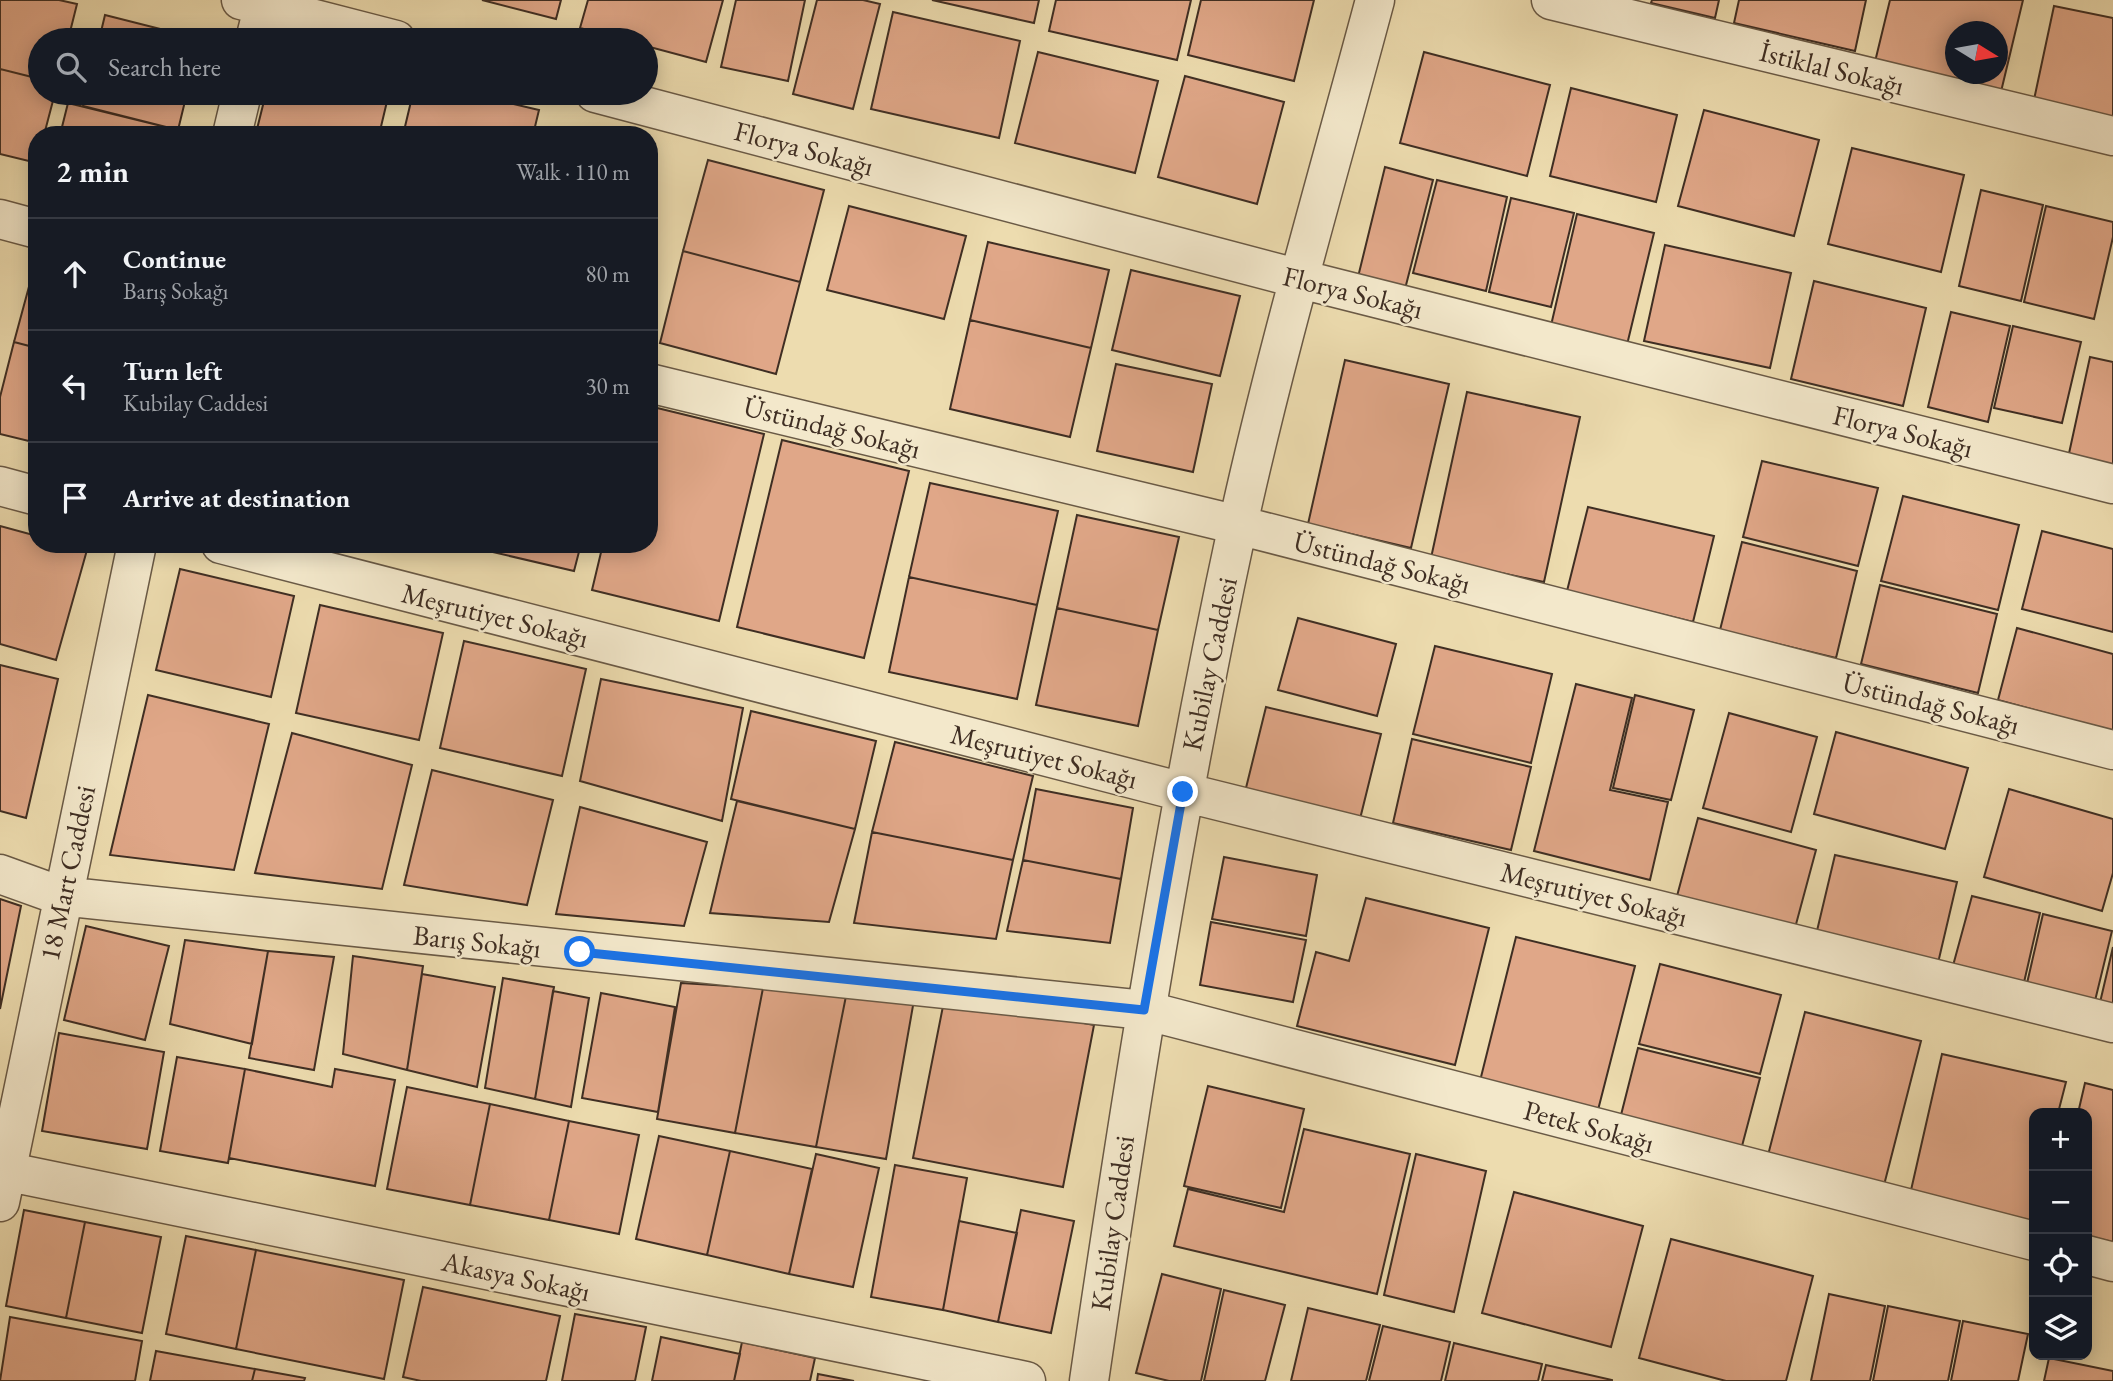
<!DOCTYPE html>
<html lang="en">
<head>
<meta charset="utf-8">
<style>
  body { margin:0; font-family:"EB Garamond",serif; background:#20242c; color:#f1f3f6 }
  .controls { position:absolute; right:21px; bottom:21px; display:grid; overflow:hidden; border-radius:14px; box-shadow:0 4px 18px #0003 }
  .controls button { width:63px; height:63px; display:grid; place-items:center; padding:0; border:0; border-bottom:2px solid #363941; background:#171b24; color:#f1f3f6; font:35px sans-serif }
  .compass { position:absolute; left:1945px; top:21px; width:63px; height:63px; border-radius:50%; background:#171b24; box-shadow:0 4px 18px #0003; rotate:101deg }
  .stop { position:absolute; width:21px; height:21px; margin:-16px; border:5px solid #1a73e8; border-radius:50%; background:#fff }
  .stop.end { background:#1a73e8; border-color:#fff; box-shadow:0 2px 7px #0008 }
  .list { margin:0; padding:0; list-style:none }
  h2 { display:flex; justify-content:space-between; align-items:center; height:91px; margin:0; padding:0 28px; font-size:30px }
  h2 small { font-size:23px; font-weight:400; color:#9ea1a6 }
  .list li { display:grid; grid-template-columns:46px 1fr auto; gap:21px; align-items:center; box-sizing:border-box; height:112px; padding:0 28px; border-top:2px solid #363941 }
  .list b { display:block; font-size:26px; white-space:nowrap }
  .list p { margin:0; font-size:23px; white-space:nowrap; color:#9ea1a6 }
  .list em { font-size:23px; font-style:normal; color:#9ea1a6 }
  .icon { flex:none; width:38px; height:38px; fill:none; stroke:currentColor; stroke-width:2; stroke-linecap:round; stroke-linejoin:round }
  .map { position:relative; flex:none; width:2113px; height:1381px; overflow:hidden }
  .search { position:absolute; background:#171b24; box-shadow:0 4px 18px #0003; left:28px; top:28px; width:630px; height:77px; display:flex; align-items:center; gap:18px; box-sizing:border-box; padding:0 24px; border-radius:38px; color:#9ea1a6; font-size:26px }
  .panel { position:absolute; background:#171b24; box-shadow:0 4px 18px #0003; left:28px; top:126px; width:630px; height:427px; border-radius:28px }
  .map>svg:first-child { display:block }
  .building { fill:#e0a788; stroke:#3f2e23; stroke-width:2; fill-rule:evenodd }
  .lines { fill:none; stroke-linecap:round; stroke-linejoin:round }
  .minor-casing { stroke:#6a5a46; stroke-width:41 }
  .minor { stroke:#f3e8cb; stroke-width:38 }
  .route { stroke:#1a73e8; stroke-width:9 }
  .labels { text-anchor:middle; stroke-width:5; stroke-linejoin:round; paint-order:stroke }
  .street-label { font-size:28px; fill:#3f2e23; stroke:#f3e8cb }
</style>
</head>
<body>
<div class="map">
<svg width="2113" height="1381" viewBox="0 0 2113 1381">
  <rect width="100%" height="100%" fill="#eddcaf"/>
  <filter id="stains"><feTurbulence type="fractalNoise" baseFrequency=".00286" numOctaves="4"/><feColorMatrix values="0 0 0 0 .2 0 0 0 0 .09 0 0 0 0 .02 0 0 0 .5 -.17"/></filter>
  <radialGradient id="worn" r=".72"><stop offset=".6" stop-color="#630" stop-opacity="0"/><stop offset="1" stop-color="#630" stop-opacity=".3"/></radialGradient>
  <!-- building -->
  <path class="building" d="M0,0H59L77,4L68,40H40V79L0,69Z
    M482,0H561L556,19Z
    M588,0H723L706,62L646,46V40H625L580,28Z
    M736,0H805L788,81L721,67Z
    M817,0H863L880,4L853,109L793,94Z
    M932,0H1039L1034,23Z
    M1056,0H1191L1177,60L1049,31Z
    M1201,0H1314L1294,81L1188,55Z
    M1652,0H1719L1715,18L1651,3Z
    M1739,0H1866L1855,51L1734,23Z
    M1890,0H2023L1999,100L1873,70ZM1955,32H1997V74H1955Z
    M2054,6L2113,18V126L2032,109Z
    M893,12L1020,41L999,138L871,109Z
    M105,15L200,39V40H99Z
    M1038,52L1158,81L1135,173L1015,143Z
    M1424,52L1550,85L1527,176L1400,143Z
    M0,69L40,79V93H55L44,135H37V163L0,154Z
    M1185,76L1284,102L1257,204L1158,177Z
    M1571,88L1677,115L1656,202L1550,176Z
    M86,93H187L178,130L83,106Z
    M266,93H389L379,135H263L256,133Z
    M413,93H467L539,110L533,135H403Z
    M68,103L178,130L176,135H60Z
    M1704,110L1819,140L1794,236L1678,206Z
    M1852,148L1964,175L1941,272L1828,244Z
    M708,160L824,190L800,282L683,251Z
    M1385,167L1433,180L1405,289L1358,277Z
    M1437,180L1507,197L1486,291L1413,273Z
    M1981,190L2043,205L2021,301L1959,286Z
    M1511,198L1574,213L1551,307L1489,292Z
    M849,206L966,236L944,319L827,290Z
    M2046,206L2113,222V237L2094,319L2024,302Z
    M1577,214L1654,233L1625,353L1549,334Z
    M988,242L1109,270L1091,348L970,320Z
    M1665,245L1791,273L1770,368L1644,341Z
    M683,251L800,282L776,374L660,343Z
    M37,257V348L14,342Z
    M1131,270L1240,296L1220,376L1112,350Z
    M1814,281L1926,308L1903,406L1791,379Z
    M1951,312L2010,326L1988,422L1928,407Z
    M970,320L1091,348L1070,437L950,409Z
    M2013,326L2081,342L2062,423L1994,408Z
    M14,342L37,348V443L0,434V397Z
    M2090,357L2113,362V468L2068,458Z
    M1345,360L1449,384L1411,548L1308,524Z
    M1116,364L1212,384L1193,472L1097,451Z
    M1467,392L1580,417L1544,582L1431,558Z
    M649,406L764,434L719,621L592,590L603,544H649Z
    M782,440L909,471L864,658L737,627Z
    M1762,461L1878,488L1858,566L1743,537Z
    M930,483L1058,511L1037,605L909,577Z
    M1903,496L2019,525L1998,610L1881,581Z
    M1588,507L1714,536L1693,622L1567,591Z
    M1077,515L1179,537L1158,630L1057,608Z
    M0,526L37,536V544H67L87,550L56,660L0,644Z
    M2042,531L2113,549V632L2022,609Z
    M1742,542L1857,571L1836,658L1720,630Z
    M472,544H581L574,571L471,547Z
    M180,569L294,596L271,697L156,670Z
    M909,577L1037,605L1017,699L889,672Z
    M1880,585L1997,614L1978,693L1861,664Z
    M320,605L443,633L419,740L296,713Z
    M1057,608L1158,630L1138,726L1036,705Z
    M1298,618L1396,644L1377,716L1278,690Z
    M2017,628L2113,654V731L1998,700Z
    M464,641L586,669L562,776L440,748Z
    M1435,646L1552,674L1531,763L1413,734Z
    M0,665L58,679L26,818L0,811Z
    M601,679L743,708L722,821L580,781Z
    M1576,684L1632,698L1610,790L1668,802L1650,880L1534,851Z
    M148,695L269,724L234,870L110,855Z
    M1635,695L1694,710L1671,800L1613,788Z
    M1266,707L1381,734L1359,823L1244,796Z
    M751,711L876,741L855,829L731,799Z
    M1729,713L1817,737L1791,832L1703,808Z
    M1836,732L1968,768L1945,849L1814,814Z
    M292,733L412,765L382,889L255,873Z
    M1412,739L1531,767L1511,850L1393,823Z
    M895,742L1033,776L1013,860L872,832Z
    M432,770L553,800L527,905L404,885Z
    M1036,789L1133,808L1121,879L1023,860Z
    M2009,789L2113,819V873L2102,911L1984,877Z
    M737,801L855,829L829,922L710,913Z
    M580,807L707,842L684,926L556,914Z
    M1698,818L1816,850L1795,928L1677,896Z
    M872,832L1013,860L996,939L854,923Z
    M1835,855L1957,882L1938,963L1816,935Z
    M1224,857L1317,875L1306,936L1212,919Z
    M1023,860L1121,879L1110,943L1007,931Z
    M1972,896L2040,913L2022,991L1951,973Z
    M1366,898L1489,928L1455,1065L1297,1026L1316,952L1349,961Z
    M0,899L21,906L0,1009Z
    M2043,914L2112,931L2093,1009L2025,992Z
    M1211,922L1306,940L1293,1002L1200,985Z
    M86,926L169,946L145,1040L64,1020Z
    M1516,937L1635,966L1598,1110L1480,1081Z
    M185,940L268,951L252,1044L170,1024Z
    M2113,947V1014L2098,1011Z
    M268,951L334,957L314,1070L249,1058Z
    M353,956L423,966L407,1070L343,1054Z
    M1660,964L1781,995L1760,1074L1639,1044Z
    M422,974L495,987L477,1087L407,1070Z
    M503,978L554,987L535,1099L485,1088Z
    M681,983L763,988L735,1133L657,1119Z
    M763,988L846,996L816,1147L735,1133Z
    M553,991L589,998L571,1107L535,1099Z
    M601,993L675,1007L658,1112L582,1098Z
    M846,996L914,1000L886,1159L816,1147Z
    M945,996L1094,1025L1063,1187L913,1158Z
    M1805,1012L1921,1041L1883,1189L1767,1159Z
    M59,1033L164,1052L147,1149L42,1131Z
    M1638,1048L1760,1078L1742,1146L1621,1115Z
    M1942,1054L2066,1082L2058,1113H2034L2032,1226L1909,1199Z
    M177,1057L245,1069L228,1163L160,1151Z
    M245,1069L332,1087L335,1069L395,1080L375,1186L229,1158Z
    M2085,1083L2113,1090V1242L2087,1236V1113H2078Z
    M1208,1086L1304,1109L1281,1208L1184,1186Z
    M407,1087L490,1104L470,1205L387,1189Z
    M490,1104L569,1121L549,1220L470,1205Z
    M569,1121L639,1135L619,1234L549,1220Z
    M1304,1129L1410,1154L1377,1294L1174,1246L1188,1189L1284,1212Z
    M659,1136L730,1151L707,1255L636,1239Z
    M730,1151L812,1169L789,1274L707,1255Z
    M816,1154L879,1168L853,1287L789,1274Z
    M1416,1154L1486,1171L1454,1312L1384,1295Z
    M895,1165L967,1178L943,1310L871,1297Z
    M1514,1192L1643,1226L1611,1347L1482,1313Z
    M24,1210L85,1222L66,1318L6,1306Z
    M1021,1210L1074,1221L1051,1333L998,1322Z
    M959,1221L1017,1233L998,1322L943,1310Z
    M85,1222L161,1237L142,1333L66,1318Z
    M186,1236L256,1250L236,1349L166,1334Z
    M1671,1239L1813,1276L1786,1381H1726L1639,1358Z
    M256,1250L404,1280L384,1379L236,1349Z
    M1162,1274L1221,1289L1201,1381H1169L1136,1373Z
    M423,1287L560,1316L546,1381H421L403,1377Z
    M1224,1290L1285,1305L1265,1381H1204Z
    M1829,1294L1885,1306L1870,1381H1811Z
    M1888,1306L1960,1321L1948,1381H1873Z
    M1308,1308L1380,1325L1366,1381H1291Z
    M575,1314L646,1327L635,1381H562Z
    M10,1317L142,1341L135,1381H0Z
    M1963,1321L2028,1334L2018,1381H1951Z
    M1383,1326L1450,1342L1441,1381H1369Z
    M661,1337L740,1354L734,1381H652Z
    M742,1342L815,1358L810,1381H734Z
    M1454,1343L1542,1364L1538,1381H1445Z
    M156,1351L255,1369L252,1381H150Z
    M2049,1358L2113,1371V1381H2044Z
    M1546,1365L1612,1380V1381H1542Z
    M255,1369L305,1378L304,1381H252Z
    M818,1374L854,1381H817Z"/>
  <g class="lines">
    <!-- minor casing -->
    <g class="minor-casing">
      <path id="minor" d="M241,0L396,40
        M1551,0L2113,136
        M255,40L265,0
        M595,93L1300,279L2113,484
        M232,135L242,93
        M0,219L37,229
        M649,383L1238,525L2113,750
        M0,486L37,496
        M221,544L1183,792L2113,1023
        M0,874L61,896L1144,1010L2034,1241
        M0,1170L1026,1381
        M0,1202L137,544
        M2087,1255L2113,1262
        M1089,1381C1131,1095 1176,811 1237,529C1276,351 1328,176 1375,0"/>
    </g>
    <!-- minor -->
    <use href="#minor" class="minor"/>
  </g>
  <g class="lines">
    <!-- route -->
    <path class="route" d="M580,952L1144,1010L1183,792"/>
  </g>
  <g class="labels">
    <!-- street labels -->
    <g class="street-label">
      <text transform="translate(1832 68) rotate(14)" y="10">İstiklal Sokağı</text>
      <text transform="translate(804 148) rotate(15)" y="10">Florya Sokağı</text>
      <text transform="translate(1353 292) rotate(14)" y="10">Florya Sokağı</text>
      <text transform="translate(832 427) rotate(14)" y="10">Üstündağ Sokağı</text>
      <text transform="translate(1903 431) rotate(14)" y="10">Florya Sokağı</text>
      <text transform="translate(1382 562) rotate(14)" y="10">Üstündağ Sokağı</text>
      <text transform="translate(495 615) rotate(14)" y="10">Meşrutiyet Sokağı</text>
      <text transform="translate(1209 664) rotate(-78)" y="10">Kubilay Caddesi</text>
      <text transform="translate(1931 703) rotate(14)" y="10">Üstündağ Sokağı</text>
      <text transform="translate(1044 756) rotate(14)" y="10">Meşrutiyet Sokağı</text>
      <text transform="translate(67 873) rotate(-78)" y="10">18 Mart Caddesi</text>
      <text transform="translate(1594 894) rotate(14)" y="10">Meşrutiyet Sokağı</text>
      <text transform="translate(477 941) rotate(6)" y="10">Barış Sokağı</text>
      <text transform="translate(1589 1126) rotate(15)" y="10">Petek Sokağı</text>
      <text transform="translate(1112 1223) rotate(-82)" y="10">Kubilay Caddesi</text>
      <text transform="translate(516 1276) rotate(12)" y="10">Akasya Sokağı</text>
    </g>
  </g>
  <rect width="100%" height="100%" filter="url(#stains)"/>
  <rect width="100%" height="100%" fill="url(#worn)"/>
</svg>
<div class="controls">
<button>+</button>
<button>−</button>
<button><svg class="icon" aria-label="locate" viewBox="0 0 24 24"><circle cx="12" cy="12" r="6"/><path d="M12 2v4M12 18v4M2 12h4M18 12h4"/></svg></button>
<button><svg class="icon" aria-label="layers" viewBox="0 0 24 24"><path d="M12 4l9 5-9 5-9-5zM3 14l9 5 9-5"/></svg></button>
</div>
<svg class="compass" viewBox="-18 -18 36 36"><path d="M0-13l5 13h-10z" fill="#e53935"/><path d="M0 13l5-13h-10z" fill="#9ea1a6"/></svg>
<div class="stop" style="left:580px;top:952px"></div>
<div class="stop end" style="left:1183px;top:792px"></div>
<div class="search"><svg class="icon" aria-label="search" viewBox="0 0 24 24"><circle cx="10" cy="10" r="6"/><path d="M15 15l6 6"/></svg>Search here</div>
<section class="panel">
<h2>2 min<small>Walk · 110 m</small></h2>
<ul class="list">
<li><svg class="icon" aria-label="ahead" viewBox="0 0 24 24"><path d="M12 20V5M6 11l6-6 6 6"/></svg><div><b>Continue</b><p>Barış Sokağı</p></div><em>80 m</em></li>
<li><svg class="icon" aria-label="left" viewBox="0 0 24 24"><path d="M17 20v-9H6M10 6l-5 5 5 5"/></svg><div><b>Turn left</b><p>Kubilay Caddesi</p></div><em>30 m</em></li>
<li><svg class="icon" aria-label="arrive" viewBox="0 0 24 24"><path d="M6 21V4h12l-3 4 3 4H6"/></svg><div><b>Arrive at destination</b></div></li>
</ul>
</section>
</div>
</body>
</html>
